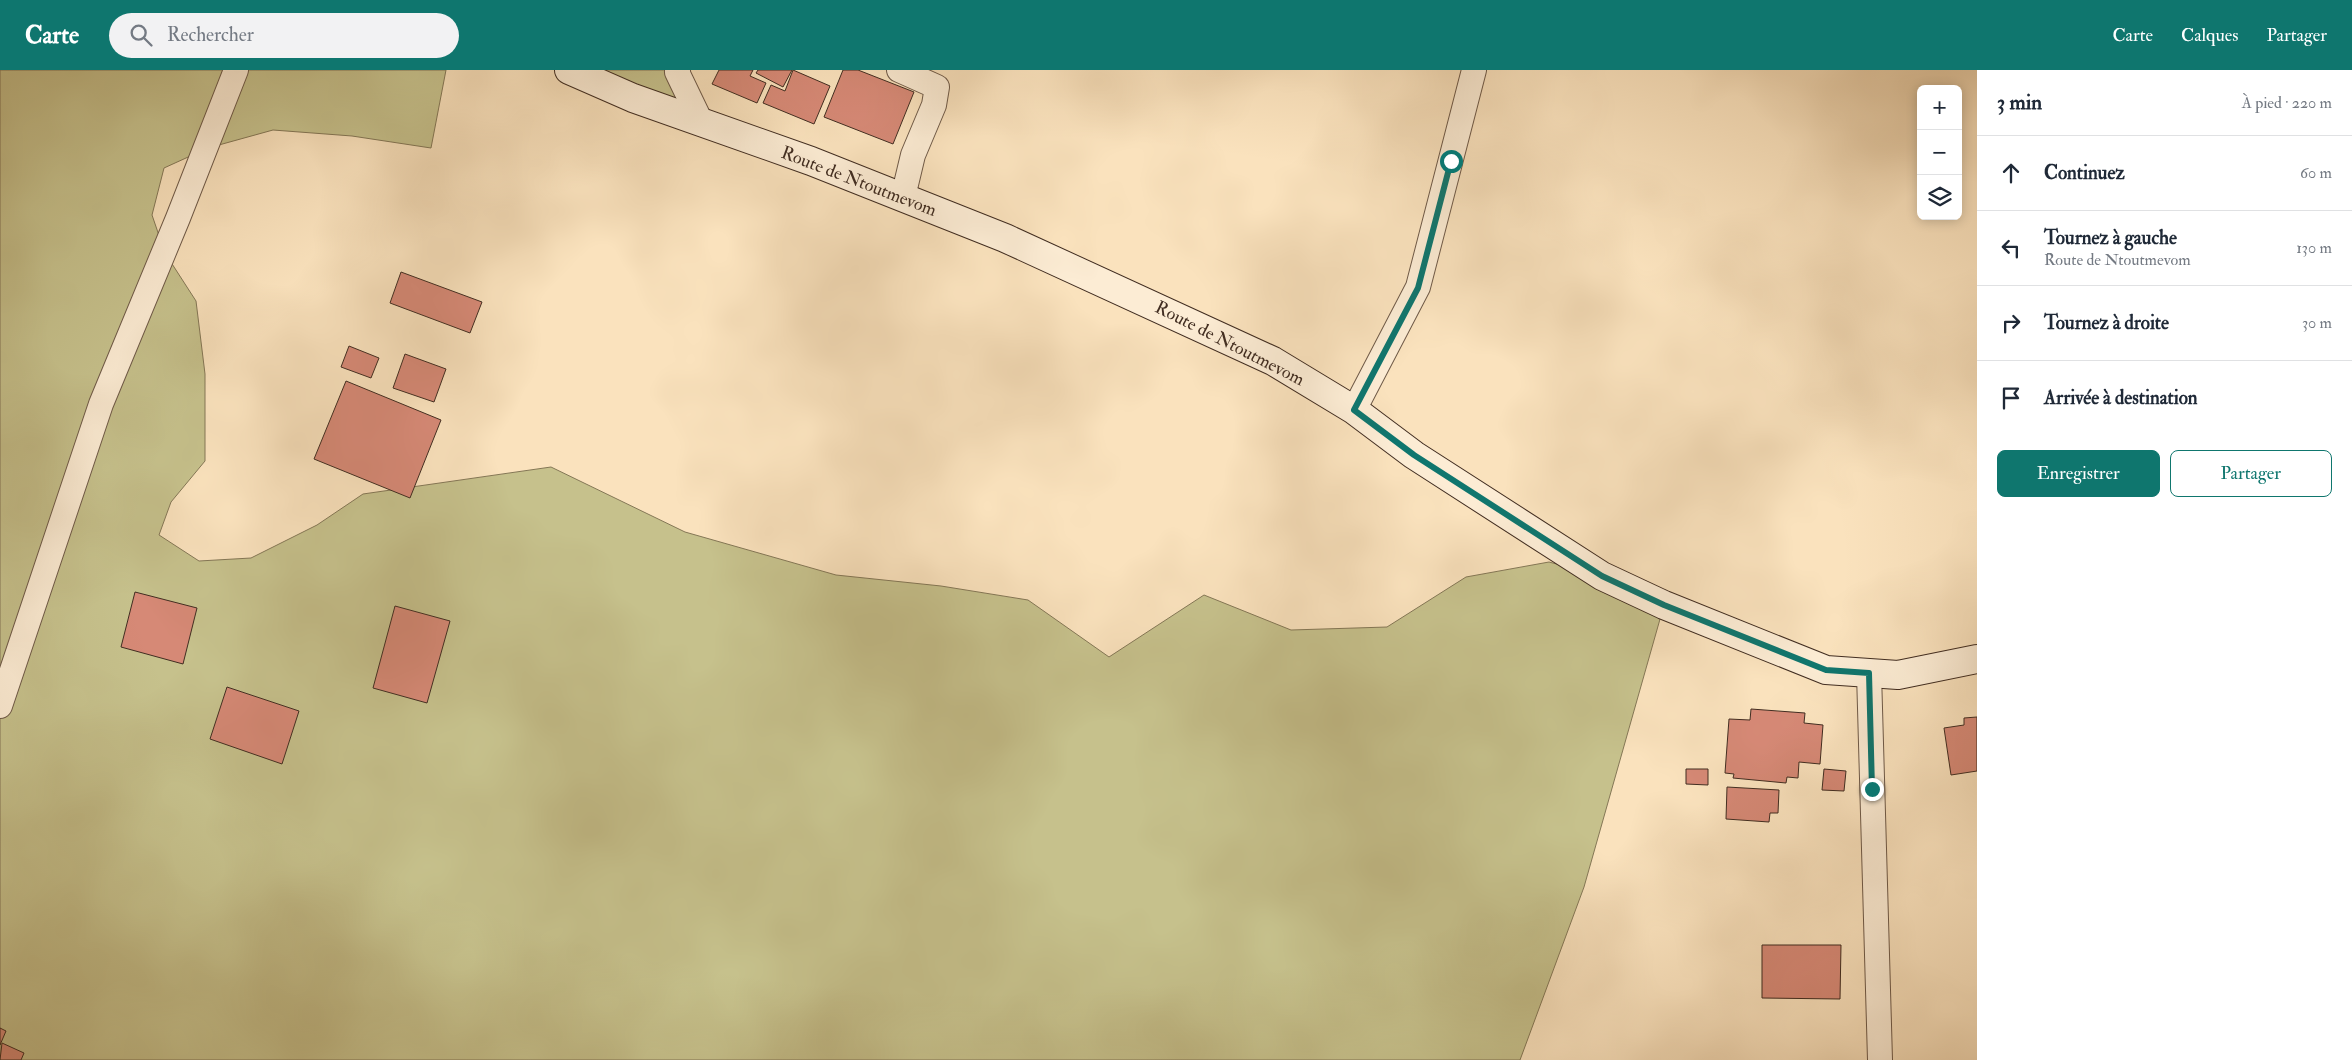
<!DOCTYPE html>
<html lang="fr">
<head>
<meta charset="utf-8">
<style>
  body { margin:0; font-family:"IM FELL Double Pica",serif; background:#f2f2f3; color:#1f2937 }
  .controls { position:absolute; right:15px; top:15px; display:grid; overflow:hidden; border-radius:8px; box-shadow:0 2px 12px #0003 }
  .controls button { width:45px; height:45px; display:grid; place-items:center; padding:0; border:0; border-bottom:1px solid #e0e1e3; background:#fff; color:#1f2937; font:25px sans-serif }
  .stop { position:absolute; width:15px; height:15px; margin:-11px; border:4px solid #0f766e; border-radius:50%; background:#fff }
  .stop.end { background:#0f766e; border-color:#fff; box-shadow:0 1px 5px #0008 }
  .list { margin:0; padding:0; list-style:none }
  h2 { display:flex; justify-content:space-between; align-items:center; height:65px; margin:0; padding:0 20px; font-size:21px }
  h2 small { font-size:16px; font-weight:400; color:#747a83 }
  .list li { display:grid; grid-template-columns:32px 1fr auto; gap:15px; align-items:center; box-sizing:border-box; height:75px; padding:0 20px; border-top:1px solid #e0e1e3 }
  .list b { display:block; font-size:19px; white-space:nowrap }
  .list p { margin:0; font-size:16px; white-space:nowrap; color:#747a83 }
  .list em { font-size:16px; font-style:normal; color:#747a83 }
  .actions { display:flex; gap:10px; padding:15px 20px }
  .actions a { flex:1; padding:11px 0; border:1px solid #0f766e; border-radius:8px; text-align:center; font-size:18px; color:#0f766e }
  .actions .main { background:#0f766e; color:#fff }
  .icon { flex:none; width:28px; height:28px; fill:none; stroke:currentColor; stroke-width:2; stroke-linecap:round; stroke-linejoin:round }
  .map { position:relative; flex:none; width:1977px; height:990px; overflow:hidden }
  header { display:flex; align-items:center; gap:30px; box-sizing:border-box; height:70px; padding:0 25px; background:#0f766e; color:#fff }
  header strong { font-size:24px }
  nav { display:flex; gap:28px; margin-inline-start:auto; font-size:18px }
  .search { width:350px; height:45px; background:#f2f2f3; display:flex; align-items:center; gap:12px; box-sizing:border-box; padding:0 18px; border-radius:28px; color:#747a83; font-size:19px }
  main { display:flex }
  aside { flex:1; background:#fff }
  .map>svg:first-child { display:block }
  .green { fill:#c6c18c; stroke:#847756 }
  .building { fill:#d68976; stroke:#412d21 }
  .lines { fill:none; stroke-linecap:round; stroke-linejoin:round }
  .street-casing { stroke:#6f5a48; stroke-width:26 }
  .secondary-casing { stroke:#412d21; stroke-width:30 }
  .street { stroke:#fcecd4; stroke-width:24 }
  .secondary { stroke:#fcecd4; stroke-width:28 }
  .route { stroke:#0f766e; stroke-width:6 }
  .labels { text-anchor:middle; stroke-width:4.5; stroke-linejoin:round; paint-order:stroke }
  .street-label { font-size:18px; fill:#412d21; stroke:#fcecd4 }
</style>
</head>
<body>
<header>
<strong>Carte</strong>
<div class="search"><svg class="icon" aria-label="search" viewBox="0 0 24 24"><circle cx="10" cy="10" r="6"/><path d="M15 15l6 6"/></svg>Rechercher</div>
<nav><a>Carte</a><a>Calques</a><a>Partager</a></nav>
</header>
<main>
<div class="map">
<svg width="1977" height="990" viewBox="0 0 1977 990">
  <rect width="100%" height="100%" fill="#fae2bd"/>
  <filter id="stains"><feTurbulence type="fractalNoise" baseFrequency=".004" numOctaves="4"/><feColorMatrix values="0 0 0 0 .2 0 0 0 0 .09 0 0 0 0 .02 0 0 0 .5 -.17"/></filter>
  <radialGradient id="worn" r=".72"><stop offset=".6" stop-color="#630" stop-opacity="0"/><stop offset="1" stop-color="#630" stop-opacity=".3"/></radialGradient>
  <!-- green -->
  <path class="green" d="M0,0H446L431,78L352,66L273,60L208,78L164,98L152,145L165,183L196,231L205,304V391L171,432L159,465L199,491L251,488L317,455L363,424L551,397L685,462L836,505L941,516L1028,530L1109,587L1204,525L1291,560L1387,557L1466,507L1549,492L1602,506L1664,535L1584,817L1520,990H0Z
    M569,0H678L701,52Z"/>
  <!-- building -->
  <path class="building" d="M719,0H753L750,6L766,13L757,33L712,14Z
    M758,0H792L783,17L756,3Z
    M793,0L830,16L814,54L763,33L771,15L785,21Z
    M843,0H858L914,22L893,74L824,47Z
    M401,202L482,232L470,263L390,233Z
    M349,276L379,288L371,308L341,297Z
    M405,284L446,299L434,332L393,318Z
    M346,311L441,350L410,428L314,389Z
    M135,522L197,538L183,594L121,577Z
    M395,536L450,551L427,633L373,618Z
    M227,617L299,641L282,694L210,669Z
    M1751,639L1805,643L1804,653L1823,655L1820,694L1799,692L1798,708L1787,707L1786,713L1733,708L1734,704L1725,703L1729,649L1750,650Z
    M1977,647V701L1951,705L1944,658L1964,655V648Z
    M1686,699H1708V715L1686,714Z
    M1824,699L1846,701L1844,721L1822,720Z
    M1727,717L1779,720L1778,743H1770L1769,752L1726,749Z
    M1762,875H1841L1840,929L1762,928Z
    M0,958L6,961L0,975Z
    M2,973L24,983L21,990H0Z"/>
  <g class="lines">
    <!-- street casing -->
    <g class="street-casing">
      <path id="street" d="M678,0L677,2L701,52
        M899,0L937,17L934,35L913,85L903,127
        M1354,340L1418,217L1474,0
        M1869,603L1880,990
        M0,636L101,334L178,148L236,0"/>
    </g>
    <!-- secondary casing -->
    <g class="secondary-casing">
      <path id="secondary" d="M569,0L633,28L811,91L1005,168L1273,291L1354,340L1414,385L1602,506L1664,535L1826,600L1898,605L1977,589"/>
    </g>
    <!-- street -->
    <use href="#street" class="street"/>
    <!-- secondary -->
    <use href="#secondary" class="secondary"/>
  </g>
  <g class="lines">
    <!-- route -->
    <path class="route" d="M1451,91L1418,218L1354,340L1414,385L1602,506L1664,535L1826,600L1869,603L1872,719"/>
  </g>
  <g class="labels">
    <!-- street labels -->
    <g class="street-label">
      <text transform="translate(859 111) rotate(21)" y="6">Route de Ntoutmevom</text>
      <text transform="translate(1230 273) rotate(27)" y="6">Route de Ntoutmevom</text>
    </g>
  </g>
  <rect width="100%" height="100%" filter="url(#stains)"/>
  <rect width="100%" height="100%" fill="url(#worn)"/>
</svg>
<div class="controls">
<button>+</button>
<button>−</button>
<button><svg class="icon" aria-label="layers" viewBox="0 0 24 24"><path d="M12 4l9 5-9 5-9-5zM3 14l9 5 9-5"/></svg></button>
</div>
<div class="stop" style="left:1451px;top:91px"></div>
<div class="stop end" style="left:1872px;top:719px"></div>
</div>
<aside>
<h2>3 min<small>À pied · 220 m</small></h2>
<ul class="list">
<li><svg class="icon" aria-label="ahead" viewBox="0 0 24 24"><path d="M12 20V5M6 11l6-6 6 6"/></svg><div><b>Continuez</b></div><em>60 m</em></li>
<li><svg class="icon" aria-label="left" viewBox="0 0 24 24"><path d="M17 20v-9H6M10 6l-5 5 5 5"/></svg><div><b>Tournez à gauche</b><p>Route de Ntoutmevom</p></div><em>130 m</em></li>
<li><svg class="icon" aria-label="right" viewBox="0 0 24 24"><path d="M7 20v-9h11M14 6l5 5-5 5"/></svg><div><b>Tournez à droite</b></div><em>30 m</em></li>
<li><svg class="icon" aria-label="arrive" viewBox="0 0 24 24"><path d="M6 21V4h12l-3 4 3 4H6"/></svg><div><b>Arrivée à destination</b></div></li>
</ul>
<div class="actions"><a class="main">Enregistrer</a><a>Partager</a></div>
</aside>
</main>
</body>
</html>
